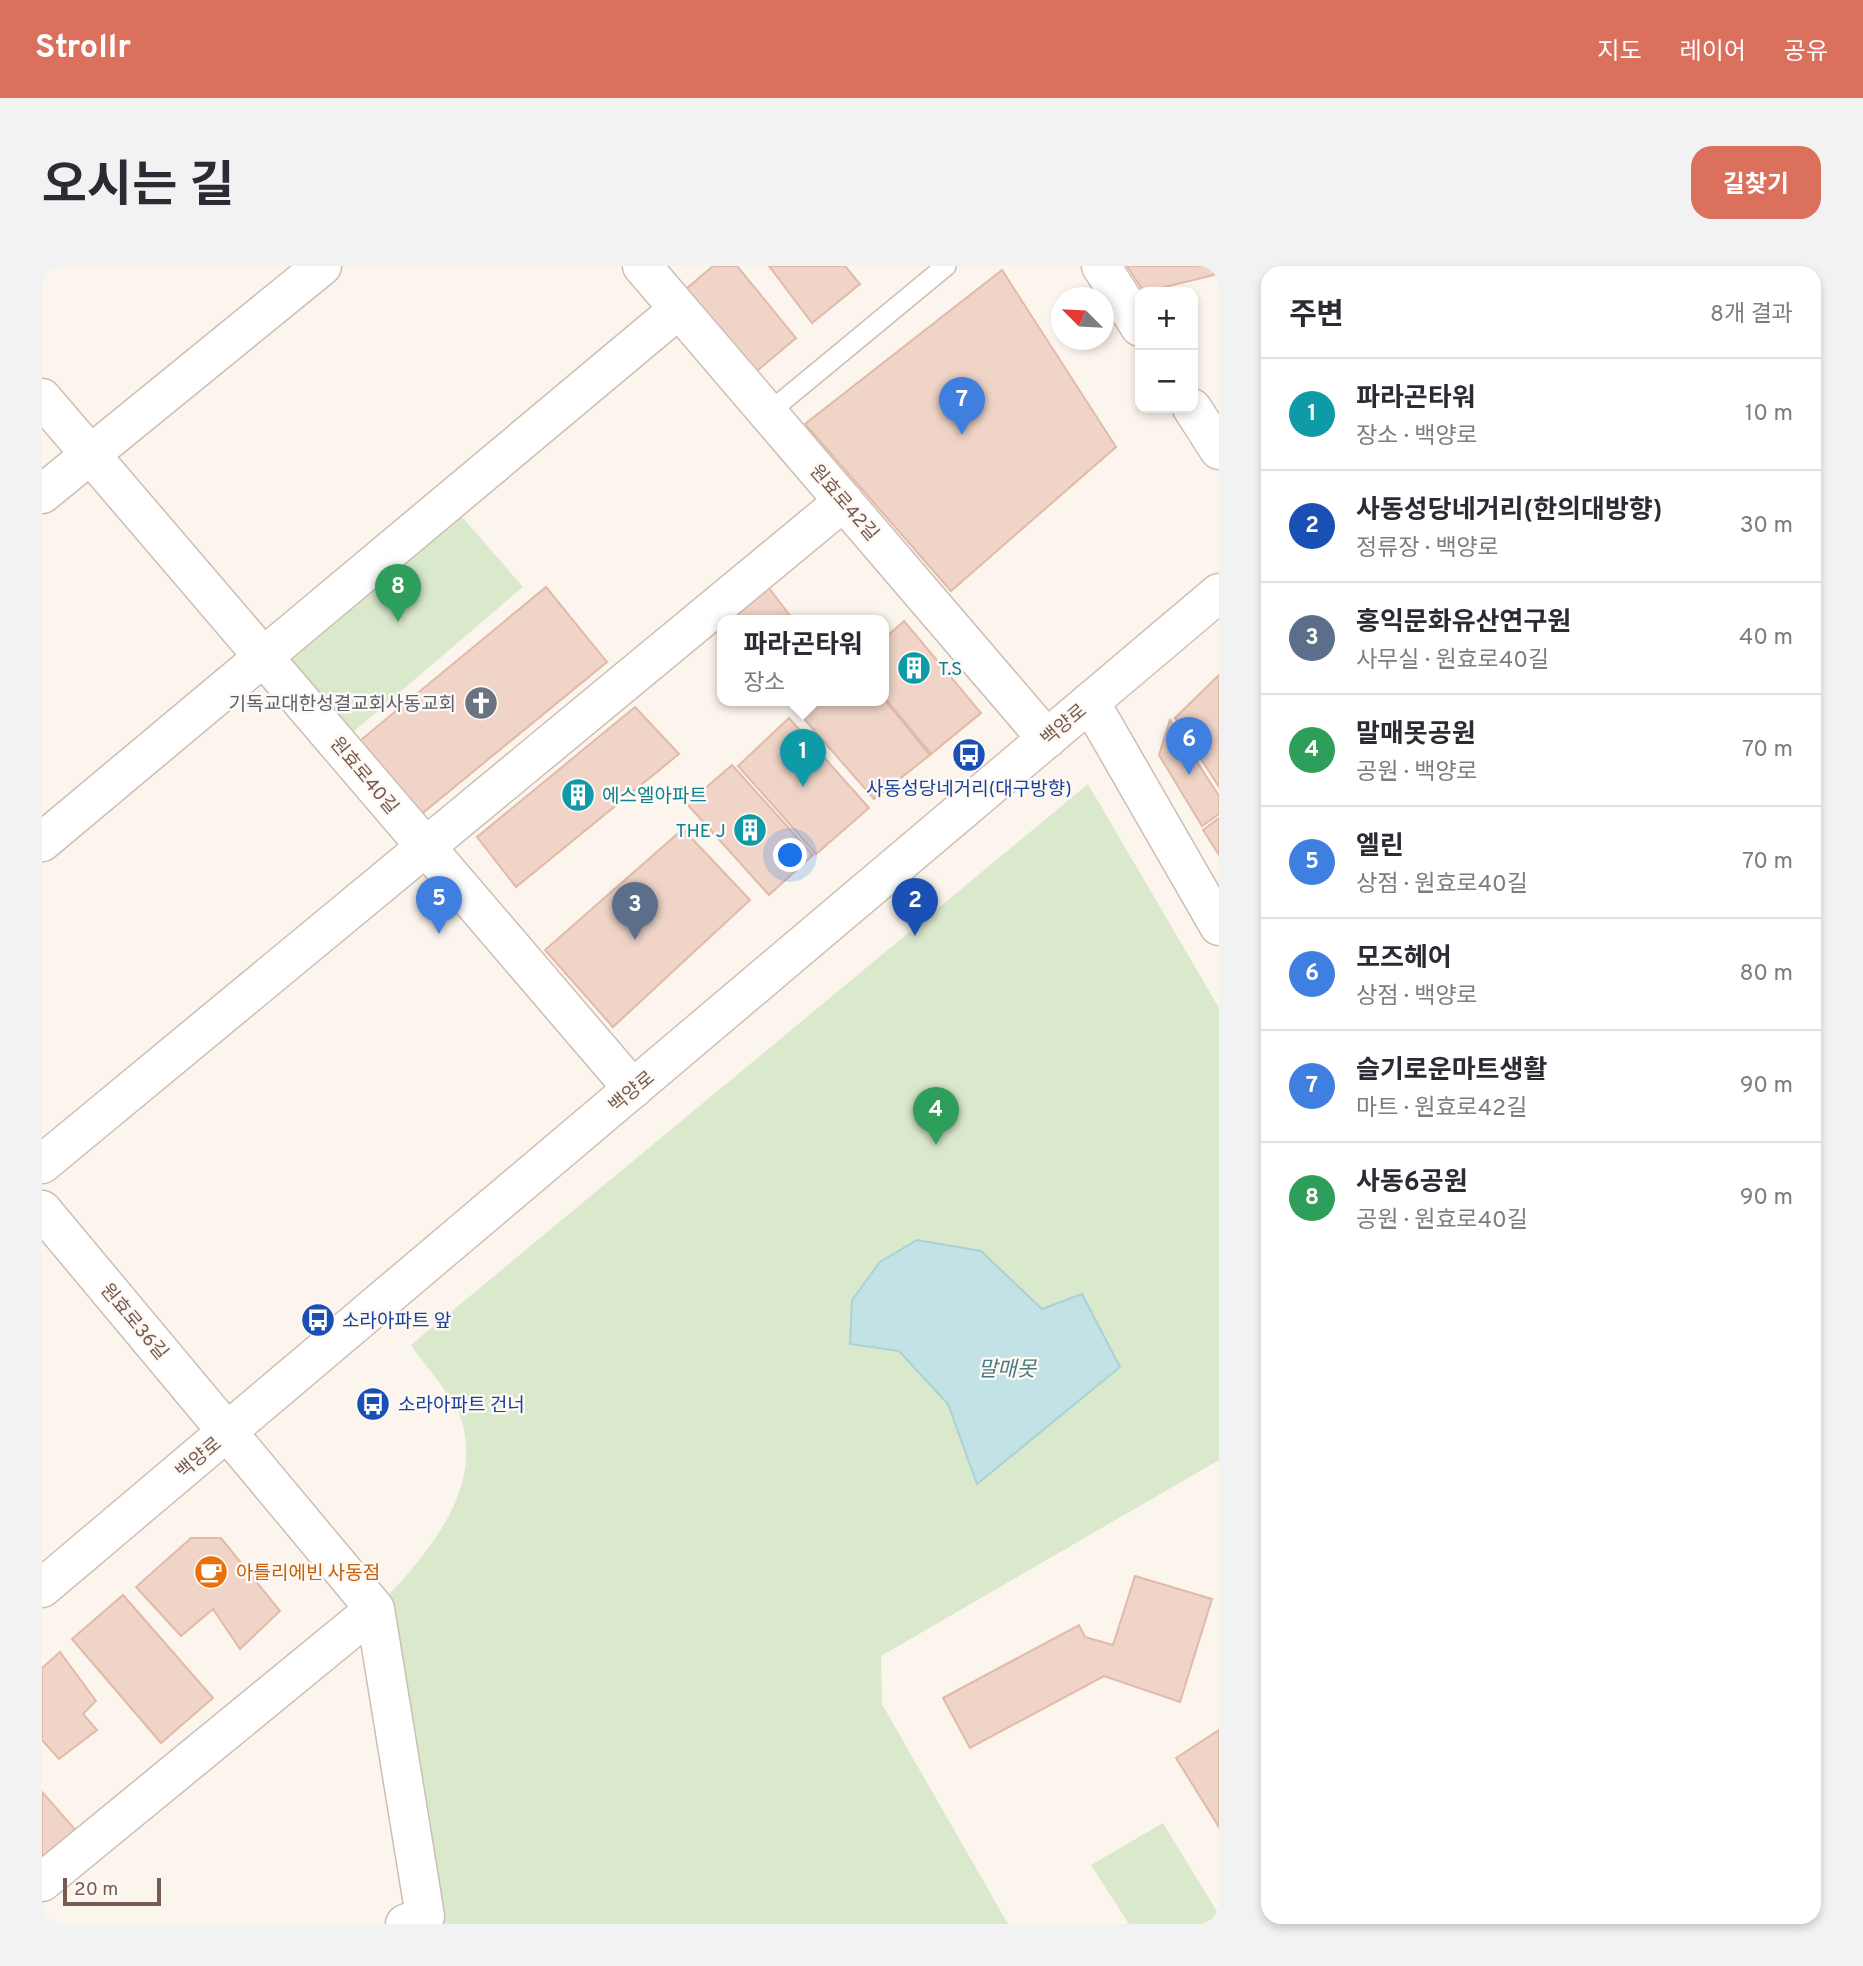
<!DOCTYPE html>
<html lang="ko">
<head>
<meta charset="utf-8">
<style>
  body { margin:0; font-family:Overpass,"Noto Sans KR",sans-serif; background:#f2f2f3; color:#2b2b33 }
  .controls { position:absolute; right:21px; top:21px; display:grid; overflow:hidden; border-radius:14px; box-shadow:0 4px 10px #0003 }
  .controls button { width:63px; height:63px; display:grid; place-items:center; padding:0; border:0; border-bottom:2px solid #e1e1e2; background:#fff; color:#2b2b33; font:35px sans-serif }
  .compass { position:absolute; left:1009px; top:21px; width:63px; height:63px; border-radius:50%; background:#fff; box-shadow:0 4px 10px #0003; rotate:294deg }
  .scale { position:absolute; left:21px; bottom:18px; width:98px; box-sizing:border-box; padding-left:7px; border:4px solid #765b51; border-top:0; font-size:19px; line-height:24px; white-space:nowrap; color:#765b51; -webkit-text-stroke:5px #fef9f4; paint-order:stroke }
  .you { position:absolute; left:749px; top:590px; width:24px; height:24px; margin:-18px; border:5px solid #fff; border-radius:50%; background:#1a73e8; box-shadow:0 0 0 10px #1a73e833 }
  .badge { display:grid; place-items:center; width:46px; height:46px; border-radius:50%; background:#db705d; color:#fff; font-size:23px; font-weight:700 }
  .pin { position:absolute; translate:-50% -58px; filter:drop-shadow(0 2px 4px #0008) }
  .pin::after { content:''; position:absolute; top:37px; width:24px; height:21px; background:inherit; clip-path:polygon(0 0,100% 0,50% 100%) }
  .popup { position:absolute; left:675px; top:349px; width:172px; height:91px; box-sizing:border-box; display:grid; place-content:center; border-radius:14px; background:#fff; filter:drop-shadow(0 2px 5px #0005); font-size:23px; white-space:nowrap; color:#7c7c81 }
  .popup b { font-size:26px; color:#2b2b33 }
  .popup::after { content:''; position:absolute; left:50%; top:100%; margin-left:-14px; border:14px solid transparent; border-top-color:#fff }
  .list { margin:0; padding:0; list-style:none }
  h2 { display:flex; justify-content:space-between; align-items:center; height:91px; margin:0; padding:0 28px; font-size:30px }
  h2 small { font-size:23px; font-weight:400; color:#7c7c81 }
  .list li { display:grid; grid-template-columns:46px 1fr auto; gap:21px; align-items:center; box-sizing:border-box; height:112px; padding:0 28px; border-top:2px solid #e1e1e2 }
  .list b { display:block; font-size:26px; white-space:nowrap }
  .list p { margin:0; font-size:23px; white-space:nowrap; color:#7c7c81 }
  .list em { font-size:23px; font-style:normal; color:#7c7c81 }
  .map { position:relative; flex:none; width:1177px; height:1658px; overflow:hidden; border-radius:21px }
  header { display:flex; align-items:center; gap:42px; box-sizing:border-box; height:98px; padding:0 35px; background:#db705d; color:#fff }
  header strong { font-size:33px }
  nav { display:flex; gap:38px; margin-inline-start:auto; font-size:24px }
  .intro { display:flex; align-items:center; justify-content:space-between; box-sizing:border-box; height:168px; padding:0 42px }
  h1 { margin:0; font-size:49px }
  .button { padding:18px 32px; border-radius:21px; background:#db705d; color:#fff; font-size:24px; font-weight:700 }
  main { display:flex; gap:42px; padding:0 42px }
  aside { flex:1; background:#fff; border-radius:21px; box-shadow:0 4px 10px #0003 }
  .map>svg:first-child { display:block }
  .green { fill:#dae9cc }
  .water { fill:#c2e2e5; stroke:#a9d2d6; stroke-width:2 }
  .building { fill:#efd4c7; stroke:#e1baa8; stroke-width:2 }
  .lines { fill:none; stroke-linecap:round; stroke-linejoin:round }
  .lane-casing { stroke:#cebdb3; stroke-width:22 }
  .street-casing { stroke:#cebdb3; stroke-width:41 }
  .secondary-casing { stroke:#d3bfb3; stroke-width:41 }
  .lane { stroke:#fff; stroke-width:19 }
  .street { stroke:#fff; stroke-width:38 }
  .secondary { stroke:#fff; stroke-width:38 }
  .labels { text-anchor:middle; stroke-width:5; stroke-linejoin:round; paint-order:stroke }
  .street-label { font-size:19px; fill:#765b51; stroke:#fef9f4 }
  .culture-label { font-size:19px; fill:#0d838f; stroke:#fef9f4; text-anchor:start }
  .worship-label { font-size:19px; fill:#5b616d; stroke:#fef9f4; text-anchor:end }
  .transit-label { font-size:19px; fill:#164399; stroke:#fef9f4; text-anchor:start }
  .food-label { font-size:19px; fill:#c56008; stroke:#fef9f4; text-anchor:start }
  .water-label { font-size:21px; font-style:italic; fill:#487b80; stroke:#fef9f4 }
</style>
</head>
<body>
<header>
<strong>Strollr</strong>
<nav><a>지도</a><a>레이어</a><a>공유</a></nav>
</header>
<div class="intro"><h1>오시는 길</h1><a class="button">길찾기</a></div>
<main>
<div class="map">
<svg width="1177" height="1658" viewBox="0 0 1177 1658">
  <rect width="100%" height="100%" fill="#fcf5ed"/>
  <!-- green -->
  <path class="green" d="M409,238L481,321L303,473L231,392Z
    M1046,518L1177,742V1194L839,1390L840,1438L966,1658H386L333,1343C380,1295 445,1224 418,1150C411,1131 381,1097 369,1079Z
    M1121,1557L1177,1649V1658H1087L1049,1599Z"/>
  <!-- water -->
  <path class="water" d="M875,974L939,985L1000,1043L1040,1028L1078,1101L935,1218L906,1138L857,1085L808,1078L810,1034L838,996Z"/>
  <!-- building -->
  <path class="building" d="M671,0H695L754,72L709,110L644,23Z
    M727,0H803L818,18L770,57Z
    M1085,0H1172V9L1102,26Z
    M960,4L1074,181L909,325L763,158Z
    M724,318L752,355H682Z
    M504,321L565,396L377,550L314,478Z
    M862,355L939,447L889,488L842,431V373Z
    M1177,409V521L1133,452Z
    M842,433L888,489L832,533L757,447L770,435Z
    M593,441L637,488L474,621L435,571Z
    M747,452L827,542L774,588L696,500Z
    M1128,454L1177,530V548L1160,560L1117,489Z
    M690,499L771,589L727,629L645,538Z
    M1177,552V589L1161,564Z
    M641,563L708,634L571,761L503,684Z
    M149,1272H179L238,1345L198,1383L171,1343L139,1370L94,1321Z
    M1093,1310L1170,1333L1138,1436L1062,1410L928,1482L901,1432L1037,1359L1043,1371L1071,1379Z
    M81,1329L171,1432L119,1477L30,1373Z
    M18,1386L54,1435L41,1448L55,1464L17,1493L0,1474V1402Z
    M1177,1464V1561L1134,1492Z
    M0,1526L37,1568L0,1595Z"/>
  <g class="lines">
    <!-- lane casing -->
    <g class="lane-casing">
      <path id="lane" d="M726,147L904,0"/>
    </g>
    <!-- street casing -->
    <g class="street-casing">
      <path id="street" d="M600,0L1005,473
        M0,132L591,823
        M0,228L280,0
        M1048,436L1177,660
        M0,576L637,43
        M0,898L802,235
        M0,944L333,1343L383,1650L363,1658
        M0,1616L333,1343"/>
    </g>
    <!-- secondary casing -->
    <g class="secondary-casing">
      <path id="secondary" d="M1059,0L1098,61
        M1150,142L1177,184
        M0,1322L1177,327"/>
    </g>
    <!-- lane -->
    <use href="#lane" class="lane"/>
    <!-- street -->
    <use href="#street" class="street"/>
    <!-- secondary -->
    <use href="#secondary" class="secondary"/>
  </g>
  <!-- icons -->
  <defs>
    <g id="building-disc" transform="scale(1.75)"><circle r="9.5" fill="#0f9aa8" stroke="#fef9f4"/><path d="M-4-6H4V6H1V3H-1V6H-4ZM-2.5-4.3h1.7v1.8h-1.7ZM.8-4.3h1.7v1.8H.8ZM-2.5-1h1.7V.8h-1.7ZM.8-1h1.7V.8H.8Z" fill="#fff"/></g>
    <g id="church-disc" transform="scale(1.75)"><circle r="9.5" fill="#6b7280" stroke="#fef9f4"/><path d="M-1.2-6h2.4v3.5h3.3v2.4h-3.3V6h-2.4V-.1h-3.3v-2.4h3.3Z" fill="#fff"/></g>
    <g id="bus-disc" transform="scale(1.75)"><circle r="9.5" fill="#1a4fb4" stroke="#fef9f4"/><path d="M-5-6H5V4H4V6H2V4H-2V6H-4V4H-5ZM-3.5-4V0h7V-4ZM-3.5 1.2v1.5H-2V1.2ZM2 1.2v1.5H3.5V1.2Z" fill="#fff"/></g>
    <g id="cafe-disc" transform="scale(1.75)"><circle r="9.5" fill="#e8710a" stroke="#fef9f4"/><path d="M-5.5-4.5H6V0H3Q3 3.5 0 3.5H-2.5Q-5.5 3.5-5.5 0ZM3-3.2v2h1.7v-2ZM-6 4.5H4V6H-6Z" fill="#fff"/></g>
  </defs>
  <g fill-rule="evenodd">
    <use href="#building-disc" x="872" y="402"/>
    <use href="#church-disc" x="439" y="437"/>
    <use href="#bus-disc" x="927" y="489"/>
    <use href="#building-disc" x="536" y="529"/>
    <use href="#building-disc" x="708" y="564"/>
    <use href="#bus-disc" x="276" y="1054"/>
    <use href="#bus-disc" x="331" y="1138"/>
    <use href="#cafe-disc" x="169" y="1306"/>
  </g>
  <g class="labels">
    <!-- street labels -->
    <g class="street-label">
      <text transform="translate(803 236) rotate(49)" y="7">원효로42길</text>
      <text transform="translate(1021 458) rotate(-40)" y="7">백양로</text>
      <text transform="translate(323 509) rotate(50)" y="7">원효로40길</text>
      <text transform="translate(589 825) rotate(-40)" y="7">백양로</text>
      <text transform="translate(93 1055) rotate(50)" y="7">원효로36길</text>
      <text transform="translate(156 1191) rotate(-40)" y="7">백양로</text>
    </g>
    <!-- culture labels -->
    <g class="culture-label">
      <text x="896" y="409">T.S</text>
      <text x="560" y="536">에스엘아파트</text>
      <text x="684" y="571" text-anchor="end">THE J</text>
    </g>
    <!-- worship labels -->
    <g class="worship-label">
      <text x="414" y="444">기독교대한성결교회사동교회</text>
    </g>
    <!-- transit labels -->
    <g class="transit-label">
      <text x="927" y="529" text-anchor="middle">사동성당네거리(대구방향)</text>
      <text x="300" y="1061">소라아파트 앞</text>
      <text x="356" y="1145">소라아파트 건너</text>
    </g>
    <!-- food labels -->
    <g class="food-label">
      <text x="194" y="1313">아틀리에빈 사동점</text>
    </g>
    <!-- water labels -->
    <g class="water-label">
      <text x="965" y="1110">말매못</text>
    </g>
  </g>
</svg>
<div class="controls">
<button>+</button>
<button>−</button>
</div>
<svg class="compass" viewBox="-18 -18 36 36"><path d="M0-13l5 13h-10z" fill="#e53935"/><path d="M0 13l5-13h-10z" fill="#7c7c81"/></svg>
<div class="scale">20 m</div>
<div class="you"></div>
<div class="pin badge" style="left:761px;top:521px;background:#0f9aa8">1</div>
<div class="popup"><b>파라곤타워</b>장소</div>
<div class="pin badge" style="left:873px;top:670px;background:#1a4fb4">2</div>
<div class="pin badge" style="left:593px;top:674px;background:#5c6f8a">3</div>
<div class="pin badge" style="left:894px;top:879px;background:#2e9e5b">4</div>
<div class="pin badge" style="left:397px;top:668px;background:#3f7fe0">5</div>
<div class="pin badge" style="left:1147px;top:509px;background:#3f7fe0">6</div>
<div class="pin badge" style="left:920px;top:169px;background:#3f7fe0">7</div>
<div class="pin badge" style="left:356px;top:356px;background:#2e9e5b">8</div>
</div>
<aside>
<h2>주변<small>8개 결과</small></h2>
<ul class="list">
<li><span class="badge" style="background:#0f9aa8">1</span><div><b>파라곤타워</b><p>장소 · 백양로</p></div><em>10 m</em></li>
<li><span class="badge" style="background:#1a4fb4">2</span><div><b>사동성당네거리(한의대방향)</b><p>정류장 · 백양로</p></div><em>30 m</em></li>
<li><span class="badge" style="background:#5c6f8a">3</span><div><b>홍익문화유산연구원</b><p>사무실 · 원효로40길</p></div><em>40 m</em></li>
<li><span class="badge" style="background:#2e9e5b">4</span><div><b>말매못공원</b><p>공원 · 백양로</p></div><em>70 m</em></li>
<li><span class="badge" style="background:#3f7fe0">5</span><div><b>엘린</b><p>상점 · 원효로40길</p></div><em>70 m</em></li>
<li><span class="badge" style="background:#3f7fe0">6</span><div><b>모즈헤어</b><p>상점 · 백양로</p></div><em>80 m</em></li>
<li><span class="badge" style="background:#3f7fe0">7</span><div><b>슬기로운마트생활</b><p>마트 · 원효로42길</p></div><em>90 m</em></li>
<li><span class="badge" style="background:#2e9e5b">8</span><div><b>사동6공원</b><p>공원 · 원효로40길</p></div><em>90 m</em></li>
</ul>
</aside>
</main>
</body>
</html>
